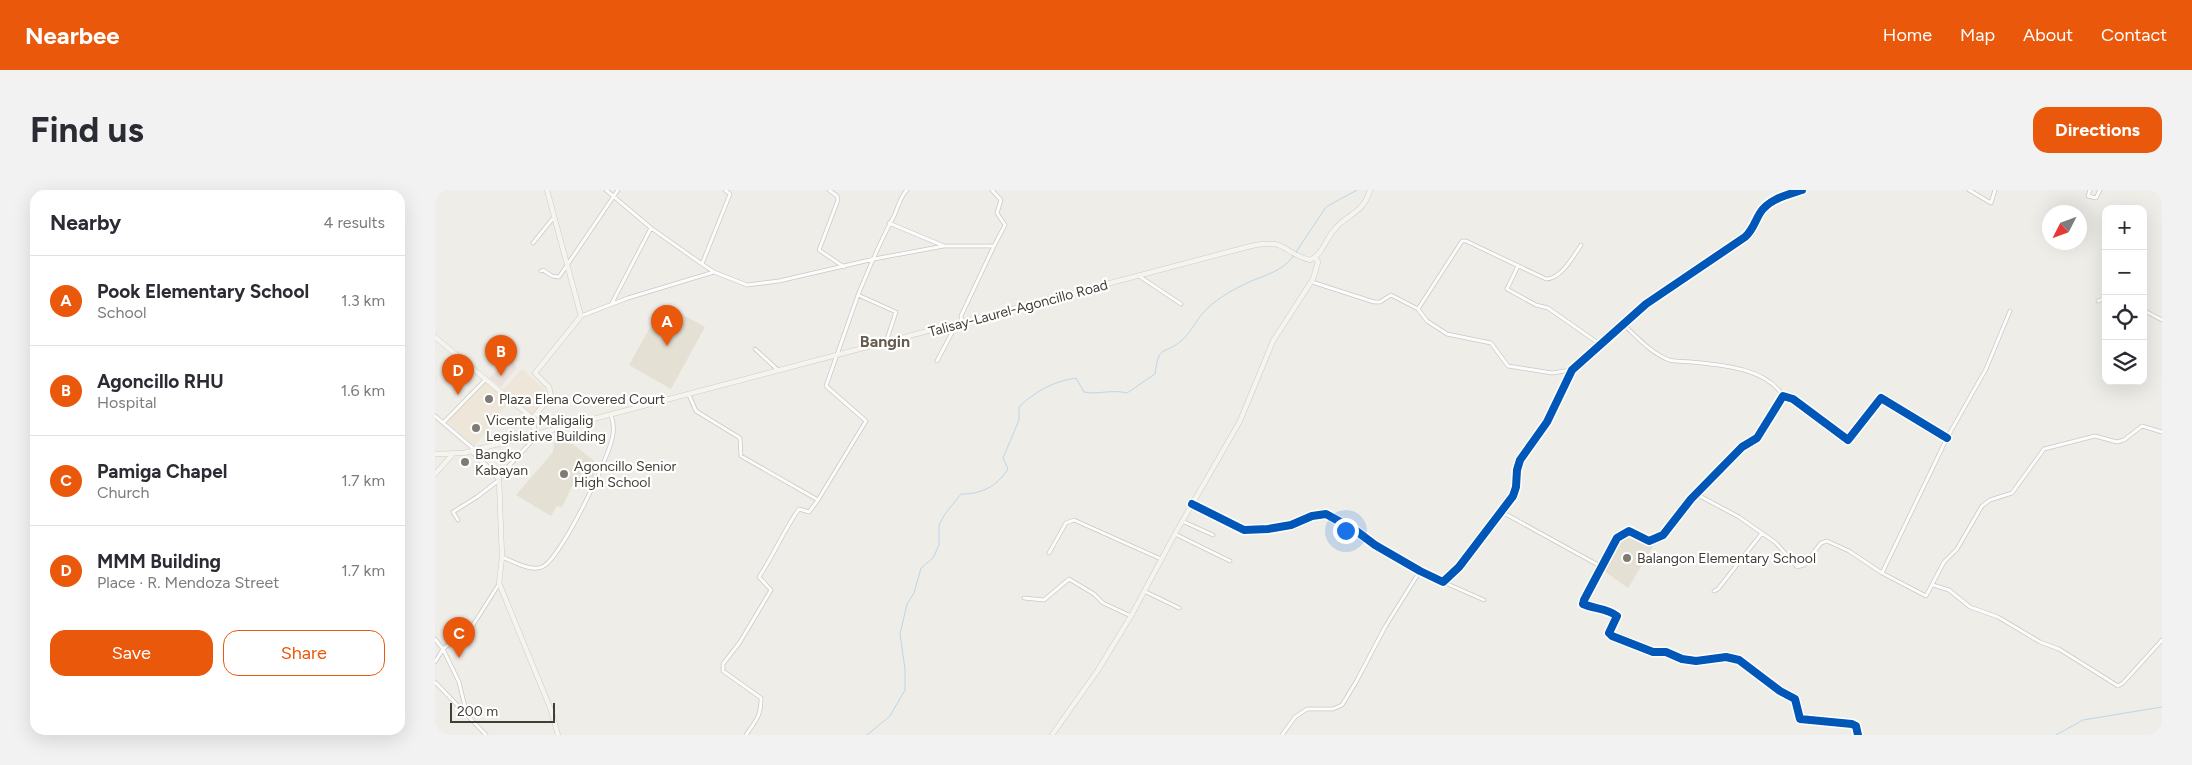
<!DOCTYPE html>
<html lang="en">
<head>
<meta charset="utf-8">
<style>
  body { margin:0; font-family:Figtree,sans-serif; background:#f2f2f3; color:#2b2b33 }
  .controls { position:absolute; right:15px; top:15px; display:grid; overflow:hidden; border-radius:10px; box-shadow:0 5px 20px #0002 }
  .controls button { width:45px; height:45px; display:grid; place-items:center; padding:0; border:0; border-bottom:1px solid #e1e1e2; background:#fff; color:#2b2b33; font:25px sans-serif }
  .compass { position:absolute; left:1607px; top:15px; width:45px; height:45px; border-radius:50%; background:#fff; box-shadow:0 5px 20px #0002; rotate:228deg }
  .scale { position:absolute; left:15px; bottom:12px; width:105px; box-sizing:border-box; padding-left:5px; border:2px solid #433e35; border-top:0; font-size:14px; line-height:18px; white-space:nowrap; color:#433e35; -webkit-text-stroke:4px #fff; paint-order:stroke }
  .you { position:absolute; left:910px; top:340px; width:18px; height:18px; margin:-12px; border:4px solid #fff; border-radius:50%; background:#1a73e8; box-shadow:0 0 0 8px #1a73e833 }
  .badge { display:grid; place-items:center; width:32px; height:32px; border-radius:50%; background:#ea580c; color:#fff; font-size:16px; font-weight:700 }
  .pin { position:absolute; translate:-50% -41px; filter:drop-shadow(0 1px 2px #0008) }
  .pin::after { content:''; position:absolute; top:26px; width:18px; height:15px; background:inherit; clip-path:polygon(0 0,100% 0,50% 100%) }
  .list { margin:0; padding:0; list-style:none }
  h2 { display:flex; justify-content:space-between; align-items:center; height:65px; margin:0; padding:0 20px; font-size:21px }
  h2 small { font-size:16px; font-weight:400; color:#7c7c81 }
  .list li { display:grid; grid-template-columns:32px 1fr auto; gap:15px; align-items:center; box-sizing:border-box; height:90px; padding:0 20px; border-top:1px solid #e1e1e2 }
  .list b { display:block; font-size:19px; white-space:nowrap }
  .list p { margin:0; font-size:16px; white-space:nowrap; color:#7c7c81 }
  .list em { font-size:16px; font-style:normal; color:#7c7c81 }
  .actions { display:flex; gap:10px; padding:15px 20px }
  .actions a { flex:1; padding:11px 0; border:1px solid #ea580c; border-radius:15px; text-align:center; font-size:18px; color:#ea580c }
  .actions .main { background:#ea580c; color:#fff }
  .icon { flex:none; width:28px; height:28px; fill:none; stroke:currentColor; stroke-width:2; stroke-linecap:round; stroke-linejoin:round }
  .map { position:relative; flex:none; width:1727px; height:545px; overflow:hidden; border-radius:15px }
  header { display:flex; align-items:center; gap:30px; box-sizing:border-box; height:70px; padding:0 25px; background:#ea580c; color:#fff }
  header strong { font-size:24px }
  nav { display:flex; gap:28px; margin-inline-start:auto; font-size:18px }
  .intro { display:flex; align-items:center; justify-content:space-between; box-sizing:border-box; height:120px; padding:0 30px }
  h1 { margin:0; font-size:35px }
  .button { padding:12px 22px; border-radius:15px; background:#ea580c; color:#fff; font-size:18px; font-weight:700 }
  main { display:flex; gap:30px; padding:0 30px }
  aside { flex:1; background:#fff; border-radius:15px; box-shadow:0 5px 20px #0002 }
  .map>svg:first-child { display:block }
  .commercial { fill:#ede6d9 }
  .education { fill:#e4e0d4 }
  .medical { fill:#ede1dd }
  .lines { fill:none; stroke-linecap:round; stroke-linejoin:round }
  .stream { stroke:#bcd6e9; stroke-width:1 }
  .street-casing { stroke:#cac9c4; stroke-width:4.5 }
  .secondary-casing { stroke:#cfccc2; stroke-width:5.5 }
  .street { stroke:#fcfcfc; stroke-width:3 }
  .secondary { stroke:#f5f4ef; stroke-width:4.5 }
  .cycleway-casing { stroke:#fff; stroke-width:11 }
  .cycleway { stroke:#0057b8; stroke-width:8 }
  .poi-dot { fill:#7f7b74; stroke:#fff; stroke-width:2 }
  .labels { text-anchor:middle; stroke-width:4.5; stroke-linejoin:round; paint-order:stroke }
  .street-label { font-size:14px; fill:#433e35; stroke:#fff }
  .poi-label { font-size:14px; fill:#433e35; stroke:#fff; text-anchor:start }
  .quarter-label { font-size:16px; font-weight:bold; fill:#655c4e; stroke:#fff }
</style>
</head>
<body>
<header>
<strong>Nearbee</strong>
<nav><a>Home</a><a>Map</a><a>About</a><a>Contact</a></nav>
</header>
<div class="intro"><h1>Find us</h1><a class="button">Directions</a></div>
<main>
<aside>
<h2>Nearby<small>4 results</small></h2>
<ul class="list">
<li><span class="badge">A</span><div><b>Pook Elementary School</b><p>School</p></div><em>1.3 km</em></li>
<li><span class="badge">B</span><div><b>Agoncillo RHU</b><p>Hospital</p></div><em>1.6 km</em></li>
<li><span class="badge">C</span><div><b>Pamiga Chapel</b><p>Church</p></div><em>1.7 km</em></li>
<li><span class="badge">D</span><div><b>MMM Building</b><p>Place · R. Mendoza Street</p></div><em>1.7 km</em></li>
</ul>
<div class="actions"><a class="main">Save</a><a>Share</a></div>
</aside>
<div class="map">
<svg width="1727" height="545" viewBox="0 0 1727 545">
  <rect width="100%" height="100%" fill="#eeede8"/>
  <!-- commercial -->
  <path class="commercial" d="M87,179L115,204L97,226L68,200Z
    M50,192L74,212L40,256L11,231Z"/>
  <!-- education -->
  <path class="education" d="M228,114L270,137L236,199L194,175Z
    M119,252H135L163,274L155,296L138,294L127,317L122,316L116,326L81,305L118,262Z
    M1194,343L1218,357L1193,398L1166,379L1187,347Z"/>
  <!-- medical -->
  <path class="medical" d="M74,170L82,177L66,197L54,188Z"/>
  <g class="lines">
    <!-- stream -->
    <path class="stream" d="M861,62L891,17L922,0
      M432,545L455,526L470,500V479L465,444L472,414L479,403L486,378L498,368L504,355V335L510,324L526,304C547,304 561,297 573,279L568,268L584,230V217C599,202 619,191 641,188L649,202C663,205 676,199 692,203L720,184C724,153 728,166 746,151C755,143 760,133 767,124C779,110 797,100 814,92C830,85 849,81 859,65
      M1621,545L1648,530L1727,517"/>
    <!-- street casing -->
    <g class="street-casing">
      <path id="street" d="M171,0L216,38L267,74L279,82L312,95L344,91L439,69L509,56H559
        M394,0L402,6L403,10L384,60L409,77
        M1534,0L1556,13L1560,0
        M1655,0L1653,6L1661,8L1665,0
        M454,33L509,56
        M98,53L119,27
        M267,74L295,4L290,0
        M1083,76L1072,99L1101,115L1113,118L1166,155
        M106,81L108,80L117,86L124,87L183,0
        M704,86L746,114
        M877,92L939,112H945L956,105L983,119L992,131L1012,144L1056,153L1073,176L1117,183L1136,180
        M1663,111L1671,108
        M177,113L216,38
        M983,119L1027,51H1031L1111,89C1126,89 1138,67 1146,55
        M1708,120L1727,130
        M1575,121L1551,179L1512,248L1447,383L1491,406L1509,372L1522,359L1547,316L1555,310L1577,303L1609,259L1660,246L1682,252L1689,250L1707,236L1727,242
        M146,126L193,108L279,82
        M527,133L526,126L559,56L570,35L562,23L566,10L557,0
        M1189,135C1203,148 1216,163 1234,170C1242,172 1249,171 1257,172C1287,175 1331,178 1348,206
        M451,152L461,122L423,105C434,79 444,53 458,28C463,19 464,8 472,0
        M320,159L343,180
        M502,171L521,135
        M254,205L261,221L305,248L306,266L383,310
        M0,226L40,260
        M9,232L51,189
        M63,288L96,252L99,245
        M1261,304L1304,327L1341,353L1362,377L1369,375L1386,353L1392,351L1414,361L1447,383
        M757,314L809,340L833,339L856,335L877,326L891,324L920,340L940,355L985,381L1008,392L1024,377L1078,306L1081,297L1082,280L1085,270L1112,232L1137,180L1211,114L1310,47C1318,40 1320,31 1325,23C1334,9 1352,5 1367,0
        M1067,322L1165,376
        M23,330L18,322L42,307L64,290
        M747,331L778,345
        M740,344L795,371
        M614,363L631,333L639,330L726,369
        M67,367C77,371 96,382 107,377C125,370 176,265 178,244C179,238 178,231 176,225
        M1008,392L1049,410
        M1498,395L1514,400L1535,417L1563,427L1605,452L1624,459L1683,496L1688,493L1727,450
        M709,401L744,418
        M1279,401L1283,399L1327,343
        M589,408L609,410L634,389L659,404L668,413L696,426
        M0,449L8,459L24,492L32,525L51,545
        M0,472L8,459L38,435L64,394
        M0,492L31,524
        M311,545C321,530 326,527 326,508L288,481V474L305,452L336,400L324,387C339,365 348,341 364,319L374,322L383,310L431,231L391,196L423,105
        M847,545L860,527L872,519H898L907,515L921,492L950,437L985,381
        M1423,545L1421,536L1417,534L1365,529L1360,509L1345,501L1304,470L1291,467L1261,471L1247,469L1231,462H1218L1177,446L1174,443L1182,426C1172,418 1159,419 1148,414L1149,410L1182,348L1194,341L1214,351L1228,345L1256,309L1307,257L1322,248L1348,206L1358,209L1413,250L1446,208L1512,248"/>
    </g>
    <!-- secondary casing -->
    <g class="secondary-casing">
      <path id="secondary" d="M0,147L96,227L99,234V245
        M97,229L116,206L114,197L100,183L146,126L112,0
        M37,261L64,289L67,367L64,393L116,520L123,545
        M0,264L29,263L816,56C854,48 846,63 875,70C888,64 890,50 899,40C913,22 927,26 935,0
        M0,284L17,265
        M617,545L663,480L696,426L740,344L805,231L838,151L878,89L883,72L880,67"/>
    </g>
    <!-- street -->
    <use href="#street" class="street"/>
    <!-- secondary -->
    <use href="#secondary" class="secondary"/>
    <!-- cycleway casing -->
    <g class="cycleway-casing">
      <path id="cycleway" d="M757,314L809,340L833,339L856,335L877,326L891,324L920,340L940,355L985,381L1008,392L1024,377L1078,306L1081,297L1082,280L1085,270L1112,232L1137,180L1211,114L1310,47C1318,40 1320,31 1325,23C1334,9 1352,5 1367,0
        M1423,545L1421,536L1417,534L1365,529L1360,509L1345,501L1304,470L1291,467L1261,471L1247,469L1231,462H1218L1177,446L1174,443L1182,426C1172,418 1159,419 1148,414L1149,410L1182,348L1194,341L1214,351L1228,345L1256,309L1307,257L1322,248L1348,206L1358,209L1413,250L1446,208L1512,248"/>
    </g>
    <!-- cycleway -->
    <use href="#cycleway" class="cycleway"/>
  </g>
  <!-- markers -->
  <g class="poi-dot">
    <circle cx="54" cy="209" r="5"/>
    <circle cx="41" cy="238" r="5"/>
    <circle cx="30" cy="272" r="5"/>
    <circle cx="129" cy="284" r="5"/>
    <circle cx="1192" cy="368" r="5"/>
  </g>
  <g class="labels">
    <!-- street labels -->
    <g class="street-label">
      <text transform="translate(583 118) rotate(-15)" y="5">Talisay-Laurel-Agoncillo Road</text>
    </g>
    <!-- poi labels -->
    <g class="poi-label">
      <text x="64" y="214">Plaza Elena Covered Court</text>
      <text x="51" y="235">Vicente Maligalig<tspan x="51" dy="16">Legislative Building</tspan></text>
      <text x="40" y="269">Bangko<tspan x="40" dy="16">Kabayan</tspan></text>
      <text x="139" y="281">Agoncillo Senior<tspan x="139" dy="16">High School</tspan></text>
      <text x="1202" y="373">Balangon Elementary School</text>
    </g>
    <!-- quarter labels -->
    <g class="quarter-label">
      <text x="450" y="157">Bangin</text>
    </g>
  </g>
</svg>
<div class="controls">
<button>+</button>
<button>−</button>
<button><svg class="icon" aria-label="locate" viewBox="0 0 24 24"><circle cx="12" cy="12" r="6"/><path d="M12 2v4M12 18v4M2 12h4M18 12h4"/></svg></button>
<button><svg class="icon" aria-label="layers" viewBox="0 0 24 24"><path d="M12 4l9 5-9 5-9-5zM3 14l9 5 9-5"/></svg></button>
</div>
<svg class="compass" viewBox="-18 -18 36 36"><path d="M0-13l5 13h-10z" fill="#e53935"/><path d="M0 13l5-13h-10z" fill="#7c7c81"/></svg>
<div class="scale">200 m</div>
<div class="you"></div>
<div class="pin badge" style="left:232px;top:156px">A</div>
<div class="pin badge" style="left:66px;top:186px">B</div>
<div class="pin badge" style="left:24px;top:468px">C</div>
<div class="pin badge" style="left:23px;top:205px">D</div>
</div>
</main>
</body>
</html>
